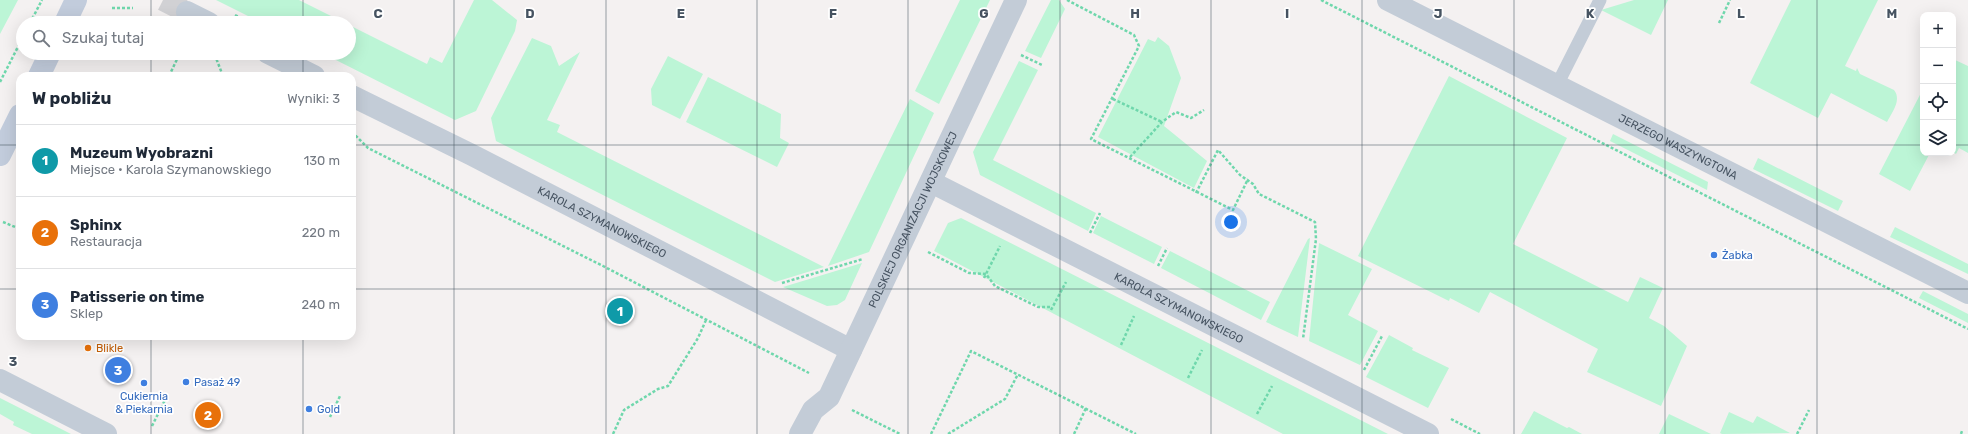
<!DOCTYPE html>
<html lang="pl">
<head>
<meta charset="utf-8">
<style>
  body { margin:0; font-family:Rubik,sans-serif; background:#f2f2f3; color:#1f2937 }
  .controls { position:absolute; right:12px; top:12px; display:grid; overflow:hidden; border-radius:8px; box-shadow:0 4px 16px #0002 }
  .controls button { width:36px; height:36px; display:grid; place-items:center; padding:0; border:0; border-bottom:1px solid #e0e1e3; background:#fff; color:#1f2937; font:20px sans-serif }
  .you { position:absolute; left:1231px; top:222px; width:14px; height:14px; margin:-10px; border:3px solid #fff; border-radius:50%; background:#1a73e8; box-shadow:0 0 0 6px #1a73e833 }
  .badge { display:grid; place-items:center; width:26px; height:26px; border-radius:50%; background:#7c3aed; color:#fff; font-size:13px; font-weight:700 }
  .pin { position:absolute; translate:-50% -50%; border:2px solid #fff; box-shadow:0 1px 4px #0006 }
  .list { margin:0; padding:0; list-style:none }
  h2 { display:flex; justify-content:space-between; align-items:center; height:52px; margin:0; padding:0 16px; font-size:17px }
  h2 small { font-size:13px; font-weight:400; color:#747a83 }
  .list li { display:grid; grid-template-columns:26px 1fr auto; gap:12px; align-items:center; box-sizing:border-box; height:72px; padding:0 16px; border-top:1px solid #e0e1e3 }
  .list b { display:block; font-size:15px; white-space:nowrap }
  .list p { margin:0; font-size:13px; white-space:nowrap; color:#747a83 }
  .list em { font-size:13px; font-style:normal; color:#747a83 }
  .icon { flex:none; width:22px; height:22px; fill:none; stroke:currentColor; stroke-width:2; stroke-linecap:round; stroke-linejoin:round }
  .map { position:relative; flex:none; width:1968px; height:434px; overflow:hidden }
  .search { position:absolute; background:#fff; box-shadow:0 4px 16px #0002; left:16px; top:16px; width:340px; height:44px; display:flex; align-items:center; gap:10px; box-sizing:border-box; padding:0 14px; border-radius:22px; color:#747a83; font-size:15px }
  .panel { position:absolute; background:#fff; box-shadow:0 4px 16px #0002; left:16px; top:72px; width:340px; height:268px; border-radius:12px }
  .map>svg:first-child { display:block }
  .green { fill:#bcf5d6 }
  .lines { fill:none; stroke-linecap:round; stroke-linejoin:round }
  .street-tunnel { stroke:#d1d1d4; stroke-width:22; stroke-dasharray:22 11; stroke-linecap:butt }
  .path { stroke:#6fd7ac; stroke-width:2.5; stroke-dasharray:3 2; stroke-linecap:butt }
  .lane { stroke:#c3ccd7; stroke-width:13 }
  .street { stroke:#c3ccd7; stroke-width:22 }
  .secondary { stroke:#c2ccdc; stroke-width:22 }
  .grid { fill:none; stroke:#465361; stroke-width:1; stroke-opacity:0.55 }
  .shop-dot { fill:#3f7fe0; stroke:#fff; stroke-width:1.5 }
  .food-dot { fill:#e8710a; stroke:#fff; stroke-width:1.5 }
  .labels { text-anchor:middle; stroke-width:3.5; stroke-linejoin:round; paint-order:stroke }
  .street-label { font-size:11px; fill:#465361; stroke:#fff }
  .shop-label { font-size:11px; fill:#366cbe; stroke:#fff; text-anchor:start }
  .food-label { font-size:11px; fill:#c56008; stroke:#fff; text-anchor:start }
  .grid-label { font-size:13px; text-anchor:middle; font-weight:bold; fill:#465361; stroke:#fff; stroke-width:3.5; stroke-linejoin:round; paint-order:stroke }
</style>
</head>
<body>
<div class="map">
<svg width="1968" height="434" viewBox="0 0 1968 434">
  <rect width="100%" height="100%" fill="#f4f1f1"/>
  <!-- green -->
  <path class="green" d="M0,0H18L0,34Z
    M216,0H299L345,23H262Z
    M474,0H492L517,20L515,31L476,111L455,120L322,53H349V25L427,64L430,57L442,63Z
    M960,0H990L939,104L915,91Z
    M1051,0H1059L1065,9L1041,58L1025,51Z
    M1634,0H1668L1651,35L1601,10Z
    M1791,0H1878L1845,66L1856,71L1857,68L1860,74L1894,90C1902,100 1892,112 1887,122L1831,93L1818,118L1750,83Z
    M1158,37L1169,46L1181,78L1164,126L1207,161L1194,188L1098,137L1148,39L1155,42Z
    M532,38L551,46L559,66L580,52L547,120L560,125L557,132L824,267L775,282L496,141L491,118Z
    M668,56L703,74L680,119L652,105L651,89Z
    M1953,59L1968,66V153L1959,148L1956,154L1953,152Z
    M1019,61L1038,70L993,160L1096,213L1088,231L980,175L973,152Z
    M1449,76L1567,138L1513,244L1628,302L1640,277L1663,288L1649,318L1664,326L1687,346L1661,406L1587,372L1598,349L1490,292L1479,313L1450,298L1449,301L1358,256Z
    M708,77L781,114L780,138L789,143L777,167L686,122Z
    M1923,89V153H1930L1910,191L1879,174Z
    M910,99L934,113L869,252L828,266Z
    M1613,134L1708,182L1707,190L1610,141Z
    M1758,158L1843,201L1838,211L1753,169Z
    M1101,216L1162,247L1154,264L1093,233Z
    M961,218L1388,434H1283L934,251L948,223Z
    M1895,227L1968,264V274L1890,237Z
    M1310,238L1298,337L1266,322L1308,239Z
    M1319,243L1372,269L1348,315L1378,331L1360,365L1309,341Z
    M1170,251L1270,302L1261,320L1161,268Z
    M862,263L845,300L837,305L827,306L783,287Z
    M1923,291L1968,314V323L1919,298Z
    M1389,335L1413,348L1412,350L1449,368L1428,408L1366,377Z
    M0,398L71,434H32L13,425L14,422L0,414Z
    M1534,411L1567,428L1569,427L1582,434H1521Z
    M1729,412L1753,423L1757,416L1790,433L1722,434L1720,433Z
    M1669,414L1711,434H1659Z"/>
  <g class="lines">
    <!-- street-tunnel -->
    <path class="street-tunnel" d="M163,0L187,12"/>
    <!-- path -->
    <path class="path" d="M1067,0L1134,35L1139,46L1091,139L1233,210L1248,179
      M1321,0L1968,329
      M112,8H133
      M235,15L251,23
      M30,23L42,0
      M1719,23L1730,0
      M209,53L216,58L223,76
      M1021,55L1042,65
      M169,76L180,53
      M0,82L23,37
      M1113,99L1162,122
      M352,132L368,148L603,266L809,373
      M1130,157L1162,122L1176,112L1191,118L1204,110
      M1196,193L1218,150L1240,175L1253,184L1259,194L1315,222L1316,239L1303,339
      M3,222L20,229
      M1090,233L1100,213
      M928,252L969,273L986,274L995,286L1038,307H1052
      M1158,266L1167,248
      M984,278L1000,246
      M782,283L863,259
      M1051,310L1066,282
      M1121,345L1134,316
      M1364,370L1382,336
      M1188,378L1202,350
      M852,410L900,434
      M1257,414L1272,386
      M330,417L340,396
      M1451,419L1480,434
      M152,426L167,396
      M613,434L624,410L658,389L668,386L698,338L706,320
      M931,434L971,351L1136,434
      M948,434L1005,399L1018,374
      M1074,434L1086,408
      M1797,434L1809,410
      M1961,434L1962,431"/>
    <!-- lane -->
    <path class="lane" d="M1557,85L1600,0"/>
    <!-- street -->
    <g class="street">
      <path id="s1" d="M1388,0L1968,293"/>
      <path d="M187,12L209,23"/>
      <path d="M268,53L314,76"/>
      <path id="s2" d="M352,96L472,155L851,350"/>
      <path id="s3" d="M931,182L1428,434"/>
      <path d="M0,380L106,434"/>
      <path id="s4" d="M800,434L813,410L829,397L1016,0"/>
    </g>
    <!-- secondary -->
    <path class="secondary" d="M65,23L76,0
      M39,76L50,53
      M0,155L20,115"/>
  </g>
  <!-- grid -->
  <path class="grid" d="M151,0V23M303,0V23M454,0V434M606,0V434M757,0V434M908,0V434M1060,0V434M1211,0V434M1362,0V434M1514,0V434M1665,0V434M1817,0V434M151,53V76M303,53V76M0,145H20M352,145H1923M1953,145H1968M0,289H20M352,289H1968M151,336V434M303,336V434"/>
  <!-- markers -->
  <g class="shop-dot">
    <circle cx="1714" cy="255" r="4"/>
    <circle cx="186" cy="382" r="4"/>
    <circle cx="144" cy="383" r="4"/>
    <circle cx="309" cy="409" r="4"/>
  </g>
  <circle class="food-dot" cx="88" cy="348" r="4"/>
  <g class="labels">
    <!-- street labels -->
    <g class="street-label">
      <text dy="4" stroke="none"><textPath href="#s1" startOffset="325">JERZEGO WASZYNGTONA</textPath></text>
      <text dy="4" stroke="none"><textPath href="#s4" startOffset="244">POLSKIEJ ORGANIZACJI WOJSKOWEJ</textPath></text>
      <text dy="4" stroke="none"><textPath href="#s2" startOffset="280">KAROLA SZYMANOWSKIEGO</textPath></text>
      <text dy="4" stroke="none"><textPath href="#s3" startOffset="278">KAROLA SZYMANOWSKIEGO</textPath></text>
    </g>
    <!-- shop labels -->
    <g class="shop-label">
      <text x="1722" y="259">Żabka</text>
      <text x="194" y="386">Pasaż 49</text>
      <text x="144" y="400" text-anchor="middle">Cukiernia<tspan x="144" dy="13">&amp; Piekarnia</tspan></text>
      <text x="317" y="413">Gold</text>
    </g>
    <!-- food labels -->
    <g class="food-label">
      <text x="96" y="352">Blikle</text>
    </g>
  </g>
  <g class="grid-label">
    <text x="378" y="18">C</text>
    <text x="530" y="18">D</text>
    <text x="681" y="18">E</text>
    <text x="833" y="18">F</text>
    <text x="984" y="18">G</text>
    <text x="1135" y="18">H</text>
    <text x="1287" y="18">I</text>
    <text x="1438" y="18">J</text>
    <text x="1590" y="18">K</text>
    <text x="1741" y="18">L</text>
    <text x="1892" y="18">M</text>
    <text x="13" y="366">3</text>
  </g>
</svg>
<div class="controls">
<button>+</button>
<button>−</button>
<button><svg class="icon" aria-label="locate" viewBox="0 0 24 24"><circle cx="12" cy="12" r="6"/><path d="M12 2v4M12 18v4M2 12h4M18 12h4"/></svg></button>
<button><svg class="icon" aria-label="layers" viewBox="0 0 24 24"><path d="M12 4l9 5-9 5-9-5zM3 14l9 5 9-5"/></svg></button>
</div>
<div class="you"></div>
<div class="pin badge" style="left:620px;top:311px;background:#0f9aa8">1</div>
<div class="pin badge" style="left:208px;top:415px;background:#e8710a">2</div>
<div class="pin badge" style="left:118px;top:370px;background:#3f7fe0">3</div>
<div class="search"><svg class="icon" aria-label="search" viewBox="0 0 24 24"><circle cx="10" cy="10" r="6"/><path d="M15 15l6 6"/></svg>Szukaj tutaj</div>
<section class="panel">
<h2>W pobliżu<small>Wyniki: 3</small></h2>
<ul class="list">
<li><span class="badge" style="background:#0f9aa8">1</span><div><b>Muzeum Wyobrazni</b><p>Miejsce · Karola Szymanowskiego</p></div><em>130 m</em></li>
<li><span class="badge" style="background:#e8710a">2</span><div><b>Sphinx</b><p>Restauracja</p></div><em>220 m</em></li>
<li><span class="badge" style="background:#3f7fe0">3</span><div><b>Patisserie on time</b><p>Sklep</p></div><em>240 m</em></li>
</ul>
</section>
</div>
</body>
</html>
